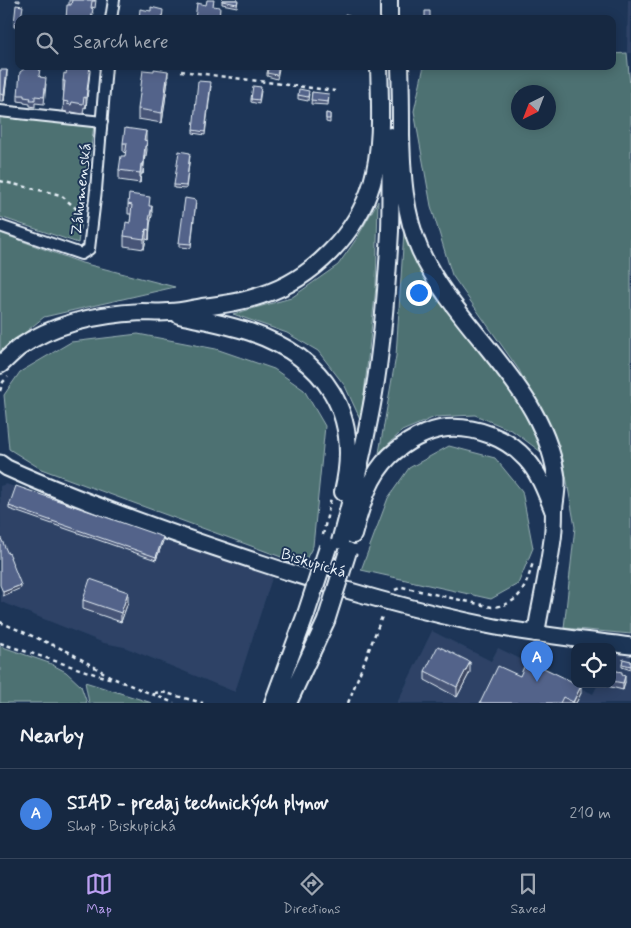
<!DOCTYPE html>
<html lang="en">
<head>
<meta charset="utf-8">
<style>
  body { margin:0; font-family:Mynerve,sans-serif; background:#23344c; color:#f1f3f6 }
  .controls { position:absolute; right:15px; bottom:15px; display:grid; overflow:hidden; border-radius:10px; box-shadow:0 2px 12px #0003 }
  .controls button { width:45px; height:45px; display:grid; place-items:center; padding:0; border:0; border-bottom:1px solid #35445a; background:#162841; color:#f1f3f6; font:25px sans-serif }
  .compass { position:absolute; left:511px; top:85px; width:45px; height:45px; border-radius:50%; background:#162841; box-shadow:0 2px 12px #0003; rotate:222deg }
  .you { position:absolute; left:418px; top:292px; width:18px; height:18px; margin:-12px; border:4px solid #fff; border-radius:50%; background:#1a73e8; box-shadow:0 0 0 8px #1a73e833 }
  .badge { display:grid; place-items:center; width:32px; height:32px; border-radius:50%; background:#bca0f2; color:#fff; font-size:16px; font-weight:700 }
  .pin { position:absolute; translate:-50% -41px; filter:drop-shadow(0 1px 2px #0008) }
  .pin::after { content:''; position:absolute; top:26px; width:18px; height:15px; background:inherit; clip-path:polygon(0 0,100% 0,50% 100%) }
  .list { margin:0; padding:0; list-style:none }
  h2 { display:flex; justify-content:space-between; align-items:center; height:65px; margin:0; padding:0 20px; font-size:21px }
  h2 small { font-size:16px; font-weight:400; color:#9ea6b1 }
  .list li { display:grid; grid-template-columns:32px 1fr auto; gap:15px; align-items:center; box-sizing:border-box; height:90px; padding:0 20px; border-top:1px solid #35445a }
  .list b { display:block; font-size:19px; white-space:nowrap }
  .list p { margin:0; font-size:16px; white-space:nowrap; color:#9ea6b1 }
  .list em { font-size:16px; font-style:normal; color:#9ea6b1 }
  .icon { flex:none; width:28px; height:28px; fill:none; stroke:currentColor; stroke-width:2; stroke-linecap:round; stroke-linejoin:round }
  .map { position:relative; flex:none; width:631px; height:703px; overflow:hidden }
  .search { position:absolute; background:#162841; box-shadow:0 2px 12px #0003; left:15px; right:15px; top:15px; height:55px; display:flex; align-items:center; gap:12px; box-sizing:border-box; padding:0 18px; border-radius:10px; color:#9ea6b1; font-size:19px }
  .sheet { height:155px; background:#162841 }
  nav { display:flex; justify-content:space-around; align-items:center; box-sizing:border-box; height:70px; border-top:1px solid #35445a; background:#162841; font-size:14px; color:#9ea6b1 }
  nav a { display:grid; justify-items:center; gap:2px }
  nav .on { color:#bca0f2 }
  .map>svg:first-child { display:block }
  .built { fill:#2d4366 }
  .green { fill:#4d7172; stroke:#9ab1b5; fill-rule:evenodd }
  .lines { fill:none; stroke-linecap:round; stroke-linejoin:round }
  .street-casing { stroke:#e8f1f8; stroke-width:14 }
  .secondary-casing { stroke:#e8f1f8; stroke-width:19 }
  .primary-casing { stroke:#e8f1f8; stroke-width:20 }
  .path { stroke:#e8f1f8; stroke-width:2.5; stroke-dasharray:4 4; stroke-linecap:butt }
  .street { stroke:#1d3557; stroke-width:10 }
  .secondary { stroke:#1d3557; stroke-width:15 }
  .primary { stroke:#1d3557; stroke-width:16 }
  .primary-bridge-casing { stroke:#e8f1f8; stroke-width:20; stroke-linecap:butt }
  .primary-bridge { stroke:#1d3557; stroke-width:16 }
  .wall { fill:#475577; stroke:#e8f1f8 }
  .shaded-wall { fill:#3a4561; stroke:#e8f1f8 }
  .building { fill:#53638a; stroke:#e8f1f8 }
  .labels { text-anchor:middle; stroke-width:4; stroke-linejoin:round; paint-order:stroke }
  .street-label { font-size:16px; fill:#e8f1f8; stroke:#1d3557 }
</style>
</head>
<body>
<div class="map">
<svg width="631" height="703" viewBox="0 0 631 703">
  <rect width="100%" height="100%" fill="#1d3557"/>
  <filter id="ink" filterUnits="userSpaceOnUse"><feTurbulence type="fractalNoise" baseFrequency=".02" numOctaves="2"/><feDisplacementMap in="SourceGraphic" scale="10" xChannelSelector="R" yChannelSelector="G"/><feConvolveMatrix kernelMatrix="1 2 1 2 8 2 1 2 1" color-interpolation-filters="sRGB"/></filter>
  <g filter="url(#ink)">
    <!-- built -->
    <path class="built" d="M628,0H631V53H627Z
      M6,484L273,575L235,692L124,647L104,643L1,602L0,486Z
      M432,631L491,661L498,648L593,694L598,684H612L613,653L631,655V703H397Z"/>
    <!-- green -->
    <path class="green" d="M627,53L631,95V634L564,628L575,527L563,459L519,370L452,275L431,206L414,111L424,66H612V54ZM518,92H548V122H518Z
      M0,116L94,125L78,243L0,217Z
      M378,201L376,287L361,421L345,386L318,351L287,333L233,314L291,298L338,265L357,238Z
      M404,231L431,291L522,407L541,452L513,431L475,415L435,417L402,431L379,453L396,356Z
      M0,233L82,263L175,287L44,317L0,353Z
      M138,334L216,349L274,369L304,390L325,426L313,546L303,565L41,469L9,449L4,395L20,372L71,342Z
      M449,446L495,458L522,491L533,548L518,584L491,599L361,570L388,498L409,468Z
      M0,646L49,663L66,672L81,686L87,703H0Z
      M85,682L152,703H89Z"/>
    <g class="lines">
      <!-- street casing -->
      <g class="street-casing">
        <path id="street" d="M111,19L114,0
          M0,111L102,122
          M0,226L81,254L89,249L96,190L106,66"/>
      </g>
      <!-- secondary casing -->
      <g class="secondary-casing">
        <path id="secondary" d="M0,463L7,468C82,502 159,529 237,555C322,584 408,610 496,627C540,635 586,640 631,646"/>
      </g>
      <!-- primary casing -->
      <g class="primary-casing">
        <path id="primary" d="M389,0V19
          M400,66C401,89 401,112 401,135C402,174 404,214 420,250C456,330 542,384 556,475C558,486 555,498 554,509C554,520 554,532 552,543C548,573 541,603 536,633
          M179,315C202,320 226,324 250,332C325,358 362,413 343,492
          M0,365C7,359 13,352 20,347C56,322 99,314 142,312C151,312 160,313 169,312C180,312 191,309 202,307C220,305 245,301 262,295C312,279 357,234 372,183C383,145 380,105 379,66
          M353,535C361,507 368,477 390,456C405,442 426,430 447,428C476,426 507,438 526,459C539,473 546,492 553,510
          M338,549C352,498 365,446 374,393C383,340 387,285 390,231C391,199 390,168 391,136
          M273,703L306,614
          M288,703L326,621"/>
      </g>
      <!-- path -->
      <path class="path" d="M181,71L335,91
        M0,181L61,195L82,214
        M0,391L3,382L8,377
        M323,535L331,498
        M395,590L402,587L492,607C521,605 526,586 533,562
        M0,622L69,652L113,678
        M0,643L104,677L115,679L174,703
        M154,693L162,692L203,703
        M348,703L383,614"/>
      <!-- street -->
      <use href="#street" class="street"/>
      <!-- secondary -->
      <use href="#secondary" class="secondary"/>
      <!-- primary -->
      <use href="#primary" class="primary"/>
      <!-- primary-bridge casing -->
      <g class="primary-bridge-casing">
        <path id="primary-bridge" d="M306,614L328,547
          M326,621L348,551"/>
      </g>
      <!-- primary-bridge -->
      <use href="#primary-bridge" class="primary-bridge"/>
    </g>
    <!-- wall -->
    <path class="wall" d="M16,0H20V2L16,1Z
      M69,0H96L95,8L92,7L93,15L92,19H66L69,5Z
      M222,0H238L237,7L222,4Z
      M19,19V28L14,27V24Z
      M46,66H55V69H46Z
      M90,66L86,108L84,107L83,114L72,112L71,114H67V112L63,111L64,91H63V81L66,74Z
      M279,69L277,79L267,76V73Z
      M0,70L7,77L4,101H0Z
      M40,76L46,84L44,104L35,103V107L30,106V104L24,103V102L18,101V95Z
      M168,80L162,123L138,119V109Z
      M211,86L205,135L193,133V130Z
      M261,91L259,104L251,102V99Z
      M312,92L329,97L328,105L311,104Z
      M309,94L308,101L298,99V95Z
      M326,113L330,114V123L326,122Z
      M146,140L147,150L146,156H145L143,174H141L140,183L119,180V170L125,156L126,153L123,152V143Z
      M190,156L186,189L174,188V185Z
      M196,200L191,248L179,247V243Z
      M128,204L150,206L152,215L150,225L149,240L146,239L144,249L124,246V236L130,223L131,214H128Z
      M9,506L163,541L156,560L9,509Z
      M83,600L128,602L121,622L83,609Z
      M631,661V670L622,667V664Z
      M612,670L622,675L625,682L623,690L603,685V684H612Z
      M425,671L470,672L457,697L425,680Z
      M520,676L581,693L576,703H480Z"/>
    <!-- shaded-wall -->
    <path class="shaded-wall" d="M90,66V72L86,108V98Z
      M7,70V77L4,101V95Z
      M168,71V80L162,123V113Z
      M146,131V141L143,174L144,140Z
      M141,164V174L140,183V173Z
      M152,206V215L150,225L149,240V220Z
      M146,229V239L144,249V239Z
      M163,537V541L156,560V557Z
      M21,585V588L3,596V592Z
      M128,592V602L121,622V613Z
      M470,662V672L457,697V687Z
      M625,676V682L623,690V683Z
      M581,686V693L576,703H573Z"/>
    <!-- building -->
    <path class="building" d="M72,0H95V1H92L91,8L93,9L91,19H66L67,5H71Z
      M207,0H214L213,6L220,7L219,19H195L197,3L206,5Z
      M222,0H238L237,4L222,1Z
      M16,5L23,6L21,19H19V25L14,24Z
      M151,7L163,10L162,19H139L140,9L151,11Z
      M425,11H430V18H425Z
      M345,14L349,15L348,17L355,19H344Z
      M245,17L254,19H245Z
      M67,66H90L86,98L84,97L83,104L72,102L71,105L67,104L68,102L63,101L65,81H63L64,73L66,74Z
      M269,66H279L277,75L267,73Z
      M27,67L40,69L39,75L40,77L46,78L44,97L35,96V100H30L31,98L24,97V95H18L20,72Z
      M154,69L168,71L162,113L138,109L143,70L154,71Z
      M0,70H7L4,95L0,94Z
      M198,81L211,82L205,132L193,130Z
      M253,86L261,87L259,100L251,99Z
      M299,89L309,91L308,97L298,95Z
      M312,92L329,94L328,102L311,100Z
      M326,113L330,114V119H326Z
      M125,128L146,131L144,140L147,141L146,146H145L143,164H141L140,173L119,170L121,156H125L127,143H123Z
      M179,151L190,153L186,186L174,185Z
      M129,194L150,197L149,206H152L149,220H150L149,230L146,229L144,239L124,236L126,222L130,223L132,205L128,204Z
      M185,198L196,200L191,244L179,243Z
      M16,486L163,537L156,557L9,506Z
      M0,536L8,554L9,553L11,557H10L21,585L3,592L0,585Z
      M90,579L128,592L121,613L83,600Z
      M438,646L470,662L457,687L425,671Z
      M623,659L631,661V666L622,664Z
      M527,660L575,683V684H577L581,686L573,702L563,697L560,703H480L498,666L520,676Z
      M612,670L622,672V675L625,676L623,683L612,681Z"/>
  </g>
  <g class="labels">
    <!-- street labels -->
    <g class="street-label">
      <text transform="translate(80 189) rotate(-84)" y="6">Záhumenská</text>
      <text transform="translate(314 562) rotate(17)" y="6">Biskupická</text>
    </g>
  </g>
</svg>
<div class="controls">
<button><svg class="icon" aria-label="locate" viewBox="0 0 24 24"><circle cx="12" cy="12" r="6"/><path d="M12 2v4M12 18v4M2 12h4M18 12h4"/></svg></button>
</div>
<svg class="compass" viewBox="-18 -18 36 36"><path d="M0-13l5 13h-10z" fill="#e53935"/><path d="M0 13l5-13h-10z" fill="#9ea6b1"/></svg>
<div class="you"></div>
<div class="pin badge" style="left:537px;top:682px;background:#3f7fe0">A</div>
<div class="search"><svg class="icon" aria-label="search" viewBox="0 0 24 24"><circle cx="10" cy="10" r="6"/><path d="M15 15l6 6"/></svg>Search here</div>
</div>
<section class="sheet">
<h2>Nearby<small></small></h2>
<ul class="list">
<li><span class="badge" style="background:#3f7fe0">A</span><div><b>SIAD - predaj technických plynov</b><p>Shop · Biskupická</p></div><em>210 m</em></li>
</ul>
</section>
<nav>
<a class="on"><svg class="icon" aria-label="map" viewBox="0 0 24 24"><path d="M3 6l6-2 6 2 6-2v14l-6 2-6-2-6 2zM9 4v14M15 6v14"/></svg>Map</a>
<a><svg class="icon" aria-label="directions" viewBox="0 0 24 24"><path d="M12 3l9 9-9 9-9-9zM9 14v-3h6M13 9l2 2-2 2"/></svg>Directions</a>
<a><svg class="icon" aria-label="saved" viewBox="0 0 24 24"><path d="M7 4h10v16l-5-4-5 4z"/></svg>Saved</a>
</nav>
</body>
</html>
